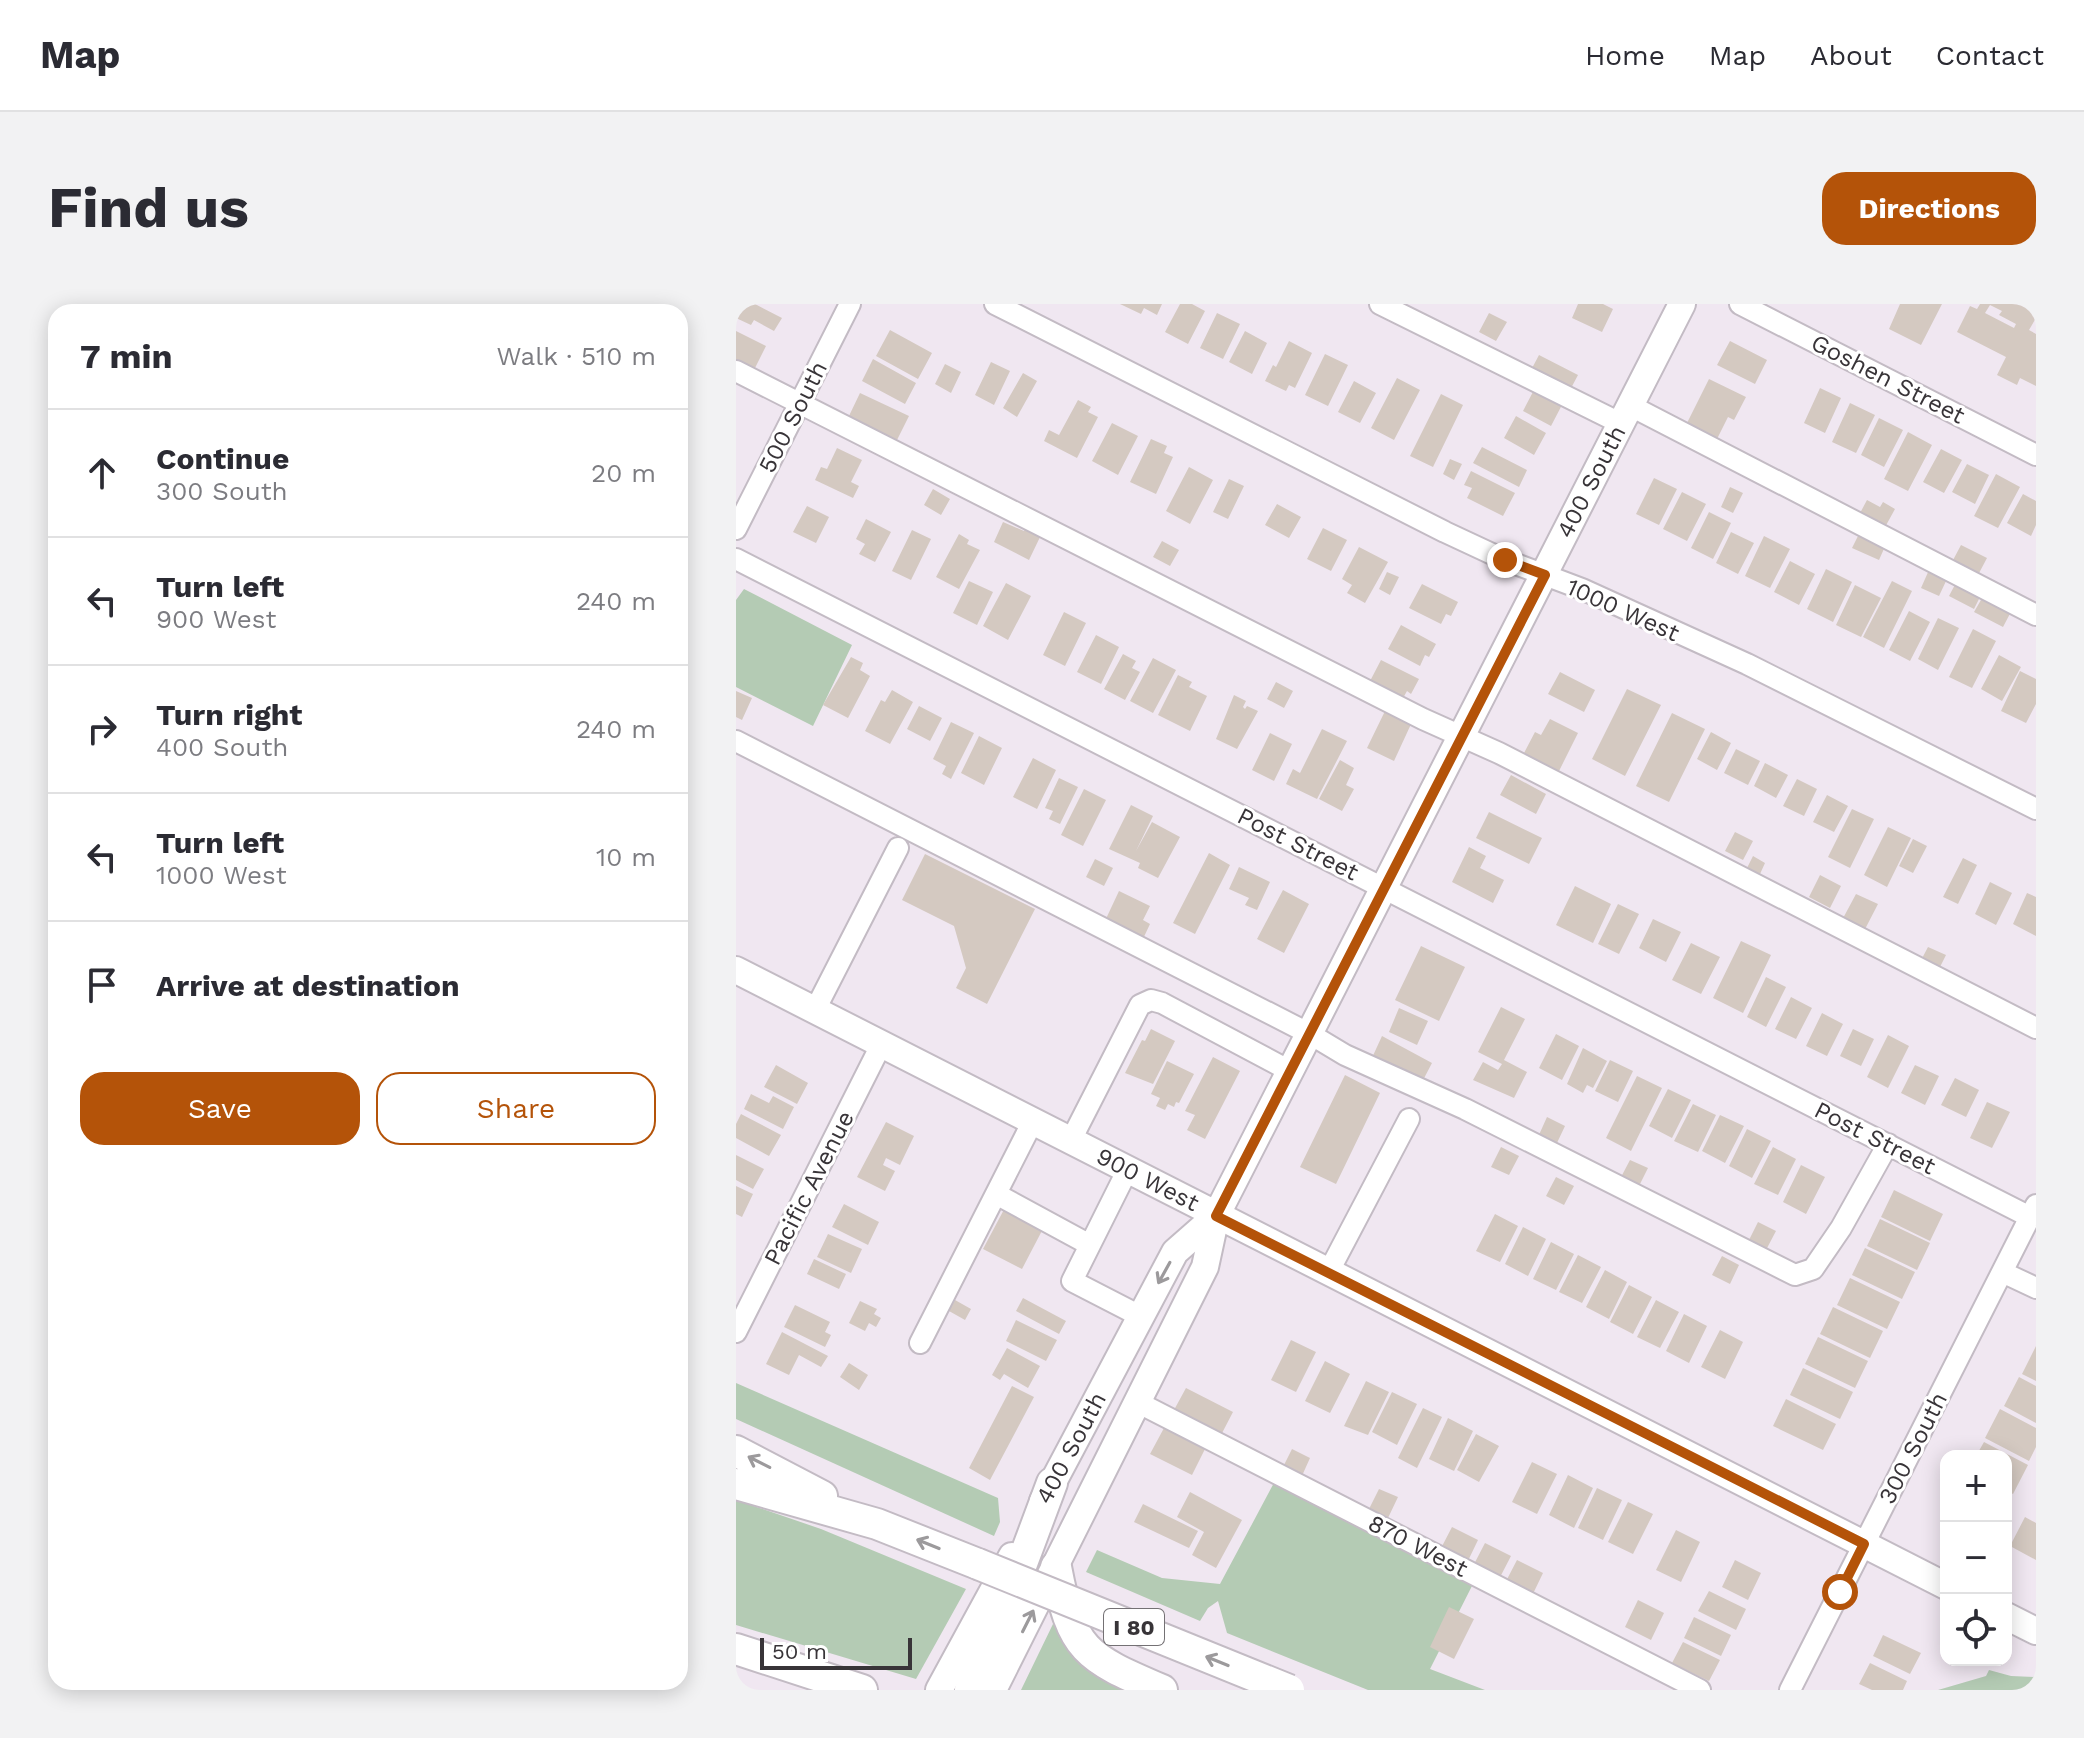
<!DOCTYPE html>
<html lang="en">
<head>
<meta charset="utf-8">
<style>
  body { margin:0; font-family:"Work Sans",sans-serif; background:#f2f2f3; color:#2b2b33 }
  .controls { position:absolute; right:24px; bottom:24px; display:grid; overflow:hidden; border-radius:16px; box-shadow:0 4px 20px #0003 }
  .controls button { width:72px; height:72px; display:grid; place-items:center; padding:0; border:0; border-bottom:2px solid #e1e1e2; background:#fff; color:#2b2b33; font:40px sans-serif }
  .scale { position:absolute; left:24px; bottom:20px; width:152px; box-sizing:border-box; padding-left:8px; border:4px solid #383438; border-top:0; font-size:22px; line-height:28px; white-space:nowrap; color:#383438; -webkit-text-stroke:6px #fff; paint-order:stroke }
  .stop { position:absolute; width:24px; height:24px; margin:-18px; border:6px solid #b45309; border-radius:50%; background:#fff }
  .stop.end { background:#b45309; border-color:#fff; box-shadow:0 2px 8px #0008 }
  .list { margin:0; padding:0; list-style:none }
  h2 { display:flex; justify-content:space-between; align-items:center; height:104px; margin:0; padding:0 32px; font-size:34px }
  h2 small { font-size:26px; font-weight:400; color:#7c7c81 }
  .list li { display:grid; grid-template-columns:52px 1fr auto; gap:24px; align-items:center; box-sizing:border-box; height:128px; padding:0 32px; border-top:2px solid #e1e1e2 }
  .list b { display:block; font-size:30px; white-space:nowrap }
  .list p { margin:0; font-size:26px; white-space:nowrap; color:#7c7c81 }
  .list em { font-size:26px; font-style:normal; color:#7c7c81 }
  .actions { display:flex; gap:16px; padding:24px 32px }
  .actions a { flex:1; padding:18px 0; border:2px solid #b45309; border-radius:24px; text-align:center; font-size:28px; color:#b45309 }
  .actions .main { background:#b45309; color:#fff }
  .icon { flex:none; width:44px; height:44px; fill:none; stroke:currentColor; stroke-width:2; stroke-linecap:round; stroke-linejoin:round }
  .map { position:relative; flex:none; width:1300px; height:1386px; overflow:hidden; border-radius:24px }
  header { display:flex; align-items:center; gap:48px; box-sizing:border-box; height:112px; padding:0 40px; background:#fff; border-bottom:2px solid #e1e1e2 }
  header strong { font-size:38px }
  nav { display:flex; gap:44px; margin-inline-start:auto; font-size:28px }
  .intro { display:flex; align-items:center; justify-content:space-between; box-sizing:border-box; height:192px; padding:0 48px }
  h1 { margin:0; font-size:56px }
  .button { padding:20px 36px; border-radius:24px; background:#b45309; color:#fff; font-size:28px; font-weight:700 }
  main { display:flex; gap:48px; padding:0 48px }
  aside { flex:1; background:#fff; border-radius:24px; box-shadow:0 4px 20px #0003 }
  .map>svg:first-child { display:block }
  .green { fill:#b4cbb4 }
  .building { fill:#d4c9c1; fill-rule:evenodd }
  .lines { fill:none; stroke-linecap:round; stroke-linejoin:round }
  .minor-casing { stroke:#c3bbc4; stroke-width:24 }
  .major-casing { stroke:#c3bbc4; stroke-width:30 }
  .highway-casing { stroke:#c3bbc4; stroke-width:34 }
  .minor { stroke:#fff; stroke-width:20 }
  .major { stroke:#fff; stroke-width:26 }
  .highway { stroke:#fff; stroke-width:30 }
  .highway-bridge-casing { stroke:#c3bbc4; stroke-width:34; stroke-linecap:butt }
  .highway-bridge { stroke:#fff; stroke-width:30 }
  .oneway { stroke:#9c9a9c }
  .route { stroke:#b45309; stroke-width:10 }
  .labels { text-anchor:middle; stroke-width:6; stroke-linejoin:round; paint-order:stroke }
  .shield { fill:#fff; stroke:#747174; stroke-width:2 }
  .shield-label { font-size:22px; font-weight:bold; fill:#383438 }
  .street-label { font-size:24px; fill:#383438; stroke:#fff }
</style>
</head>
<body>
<header>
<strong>Map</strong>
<nav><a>Home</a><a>Map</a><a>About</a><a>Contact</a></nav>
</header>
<div class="intro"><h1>Find us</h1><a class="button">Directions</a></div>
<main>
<aside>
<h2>7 min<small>Walk · 510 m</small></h2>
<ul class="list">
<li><svg class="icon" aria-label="ahead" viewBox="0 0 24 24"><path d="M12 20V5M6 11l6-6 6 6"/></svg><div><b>Continue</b><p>300 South</p></div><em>20 m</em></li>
<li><svg class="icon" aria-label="left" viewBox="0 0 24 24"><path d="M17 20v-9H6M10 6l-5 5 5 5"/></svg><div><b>Turn left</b><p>900 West</p></div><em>240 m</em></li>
<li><svg class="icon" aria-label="right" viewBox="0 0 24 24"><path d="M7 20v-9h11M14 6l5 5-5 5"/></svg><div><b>Turn right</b><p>400 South</p></div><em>240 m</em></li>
<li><svg class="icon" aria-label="left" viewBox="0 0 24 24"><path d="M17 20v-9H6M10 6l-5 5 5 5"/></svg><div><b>Turn left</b><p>1000 West</p></div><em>10 m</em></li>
<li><svg class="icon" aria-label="arrive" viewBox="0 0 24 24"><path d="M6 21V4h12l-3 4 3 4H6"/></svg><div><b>Arrive at destination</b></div></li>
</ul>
<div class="actions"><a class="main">Save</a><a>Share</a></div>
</aside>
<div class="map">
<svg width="1300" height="1386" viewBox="0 0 1300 1386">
  <rect width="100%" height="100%" fill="#f0e7f1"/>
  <!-- green -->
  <path class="green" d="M8,285L116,341L77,422L0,383V296Z
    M0,1079L262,1194L264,1218L258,1232L0,1115Z
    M539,1177L739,1276L694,1365L749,1386H632L491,1329L482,1297L472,1304L464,1317L350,1268L361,1246L426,1274L484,1280Z
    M0,1196L85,1225L230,1285L180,1375L0,1321Z
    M317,1320L324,1323L404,1386H285Z
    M1253,1366L1275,1372L1300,1373V1386H1202L1250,1372Z"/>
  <!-- building -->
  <path class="building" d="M5,0H19L46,14L38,27L18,16L15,21L0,14Z
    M384,0H426L421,11L408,4L405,10Z
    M444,0H456L469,7L452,40L429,28Z
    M842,0H867L877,5L866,28L836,14Z
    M1164,0H1206L1185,41L1153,25Z
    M1244,0H1284L1300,8V14L1293,26L1300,30V82L1284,74L1281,81L1261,71L1270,53L1221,28L1234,2L1241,5ZM1254,1L1266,7L1263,11L1280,20L1278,24L1249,9Z
    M481,9L504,20L487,55L464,44Z
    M753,9L771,18L760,37L743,28Z
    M154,26L196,49L182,75L140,52Z
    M0,27L30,42L18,66L0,57Z
    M509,27L531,39L516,70L493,58Z
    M553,37L576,49L559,84L553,81L550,87L529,77L537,61L540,63Z
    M994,37L1031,56L1019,80L981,61Z
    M589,50L612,61L592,102L569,91Z
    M803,51L842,71L833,88L794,68Z
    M137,55L180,79L169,100L126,77Z
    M255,58L274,67L258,101L239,91Z
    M209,60L225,68L215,89L199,80Z
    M287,69L301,77L281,113L267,104Z
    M661,74L684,86L658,136L635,124Z
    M973,75L1010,93L998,116L992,113L980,137L950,121Z
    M618,77L640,89L624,119L602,108Z
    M799,84L827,99L815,122L787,107Z
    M1084,84L1105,94L1089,129L1068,119Z
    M124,89L173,112L160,138L112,114Z
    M705,90L727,101L697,163L674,152Z
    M342,96L355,103L352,108L362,113L341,154L308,137L313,126L323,131Z
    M1114,99L1139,111L1120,149L1096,138Z
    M780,112L810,129L798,151L768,134Z
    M1143,114L1167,126L1148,163L1125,151Z
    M376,119L402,132L382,171L356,157Z
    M1172,128L1196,141L1172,187L1148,175Z
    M415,135L431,142L428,149L437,153L420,190L394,178Z
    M746,143L791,166L783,183L737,159Z
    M101,144L126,156L115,178L123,182L117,194L79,176L85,163L91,165Z
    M1205,145L1226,156L1208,189L1187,178Z
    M714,155L726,160L718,176L707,170Z
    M1231,160L1253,171L1239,200L1216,188Z
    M453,163L477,176L454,220L430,207Z
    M735,167L779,189L767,212L731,194L736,184L728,181Z
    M1260,170L1284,183L1262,224L1238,212Z
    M918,174L941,185L923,221L900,210Z
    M493,175L508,182L492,215L477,208Z
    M994,183L1007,189L997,209L985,203Z
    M197,185L214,195L205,211L188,201Z
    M946,188L970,200L951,237L927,225Z
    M1287,190L1300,197V221L1295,232L1271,219Z
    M1131,196L1144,203L1147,198L1159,205L1148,225L1123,211Z
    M541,200L565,213L553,234L529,221Z
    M71,202L93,213L80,239L57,228Z
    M973,208L995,219L977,255L955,244Z
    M130,215L155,228L139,258L123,250L129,240L120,235Z
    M267,218L288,227L290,223L305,231L293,256L258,238Z
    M587,224L611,236L595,267L571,255Z
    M176,226L195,235L175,276L156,267Z
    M1125,226L1151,238L1143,256L1116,244Z
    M995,228L1018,239L1002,270L980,259Z
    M223,230L233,236L231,240L244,246L223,285L200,273Z
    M1028,232L1054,245L1034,284L1009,272Z
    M426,237L443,246L434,262L417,253Z
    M1225,241L1251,254L1242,271L1216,258Z
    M623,243L652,258L629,299L611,289L616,281L606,275Z
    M1054,257L1079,270L1063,301L1038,288Z
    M1090,265L1116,278L1097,318L1071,305Z
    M1193,266L1211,275L1203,292L1185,284Z
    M651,268L663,273L654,291L643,285Z
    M1222,275L1247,287L1238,305L1213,292Z
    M233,277L257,288L241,321L217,309Z
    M1156,277L1176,287L1148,344L1127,333Z
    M270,279L295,292L272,336L247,322Z
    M686,280L722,298L715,312L710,310L705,320L673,304Z
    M1119,281L1145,294L1125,333L1100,321Z
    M1249,289L1277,304L1267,323L1238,308Z
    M1173,307L1194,318L1174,357L1153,346Z
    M328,308L350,319L329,362L307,351Z
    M1202,314L1223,324L1202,366L1182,355Z
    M665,321L700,340L693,353L689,351L684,362L652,345Z
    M1237,325L1260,337L1236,384L1213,373Z
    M360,331L383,343L365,380L341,368Z
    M387,350L400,357L396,364L404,368L389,396L368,385Z
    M1263,351L1285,363L1266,397L1245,385Z
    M115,353L127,359L124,366L134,372L112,414L87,401Z
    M417,354L440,366L417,409L394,397Z
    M645,356L683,375L675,390L671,387L666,396L633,379Z
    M1284,367L1300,375V400L1290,419L1265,407Z
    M824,368L859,386L848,408L812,390Z
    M442,371L456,378L453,383L471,392L454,427L422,411Z
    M540,378L557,387L548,404L531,395Z
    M891,385L925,401L889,472L856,455Z
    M156,386L177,398L154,440L129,427L145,396L149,398Z
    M0,387L16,394L6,416L0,413Z
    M498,391L510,397L507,403L509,405L511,402L522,407L501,445L480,435Z
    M183,402L206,414L194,437L171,425Z
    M650,405L676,418L658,457L631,444Z
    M936,409L969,425L933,498L900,482Z
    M814,415L842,429L822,469L787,451L799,428L805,431Z
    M215,418L238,429L215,475L206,470L210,462L197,455Z
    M586,425L611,437L581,495L550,480L557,465L564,469Z
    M975,428L995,439L981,466L961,455Z
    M534,429L556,440L538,477L516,466Z
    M243,432L266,444L248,481L225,469Z
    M1000,445L1024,457L1012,481L988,469Z
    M297,454L320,466L301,505L277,493Z
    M604,456L618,464L610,481L618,485L606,507L583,495Z
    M1029,459L1052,471L1040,494L1018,482Z
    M775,471L810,490L800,510L764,491Z
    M323,474L342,483L324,520L313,515L317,507L309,504Z
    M1061,475L1081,485L1068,512L1047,502Z
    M348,485L370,496L347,542L325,531Z
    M1091,491L1112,502L1098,528L1077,518Z
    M395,501L417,512L400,547L416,518L444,533L422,574L402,564L404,559L373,545Z
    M1116,505L1138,515L1114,564L1092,553Z
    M753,508L806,534L793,560L740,534Z
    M1152,523L1175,534L1151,583L1128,571Z
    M999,528L1017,537L1007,556L989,547Z
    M1177,535L1191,542L1177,569L1163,562Z
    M733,543L750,552L744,564L768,576L757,599L716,578Z
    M473,549L494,561L459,630L437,619Z
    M189,550L299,605L251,700L220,684L230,664L218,622L166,596Z
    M1017,552L1029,559L1024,570L1011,564Z
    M1227,554L1241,561L1222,600L1207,593Z
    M359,555L377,564L368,582L350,573Z
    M503,563L534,578L521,606L509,601L513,594L493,585Z
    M1084,571L1105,582L1094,604L1073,593Z
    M1254,578L1276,589L1260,621L1239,610Z
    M839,582L875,600L857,639L820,621Z
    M547,586L573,600L548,649L521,635Z
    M383,587L414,602L407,616L414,620L406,637L368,619Z
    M1291,589L1300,593V632L1277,620Z
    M1120,590L1142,600L1127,629L1105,618Z
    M882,600L903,610L883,650L862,640Z
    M917,615L945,628L930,658L903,644Z
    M1005,637L1035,651L1007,709L977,694Z
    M955,639L984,653L965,690L936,676Z
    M685,642L729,663L703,717L659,696Z
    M1192,643L1210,651L1200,671L1182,662Z
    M1030,673L1050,683L1030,723L1011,713Z
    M1055,693L1076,704L1060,735L1039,725Z
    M765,703L789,715L768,756L791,768L778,794L737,776L747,758L762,766L766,760L742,748Z
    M663,704L692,717L681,741L653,728Z
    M1086,709L1107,720L1091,752L1070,742Z
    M415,725L439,737L417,780L389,769L406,736L409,737Z
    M1117,725L1138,735L1125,762L1104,752Z
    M820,730L843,742L826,776L803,764Z
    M1152,731L1173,742L1152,784L1131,773Z
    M646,732L696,759L685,780L635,756Z
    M847,744L871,757L857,784L851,781L847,789L831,780Z
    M477,753L504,767L469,835L451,826L459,811L449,807Z
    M874,756L897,767L882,798L859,787Z
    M431,757L458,770L443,799L440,798L438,803L432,800L429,806L420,802L424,794L415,790Z
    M40,761L72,779L61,800L28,783Z
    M1179,761L1203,772L1189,801L1165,789Z
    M609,771L644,789L600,880L564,863Z
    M901,772L926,784L895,847L870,834Z
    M1219,774L1243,786L1230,813L1205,801Z
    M932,785L955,796L936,834L913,822Z
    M15,790L33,799L37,792L58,803L47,825L8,805Z
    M1251,798L1274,808L1256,844L1234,834Z
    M957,800L980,811L962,848L938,837Z
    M5,810L45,831L33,852L0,834V820Z
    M984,811L1008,822L989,859L966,847Z
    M811,813L829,822L820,841L802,833Z
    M150,818L178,832L164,861L150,854L147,861L159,867L149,887L121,873Z
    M1011,825L1035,837L1016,874L993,862Z
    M765,843L783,852L773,871L755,863Z
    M1037,843L1060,855L1042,891L1018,880Z
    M0,851L28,865L17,885L0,876Z
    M894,856L912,864L902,884L884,875Z
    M1065,861L1089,873L1070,910L1047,898Z
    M820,873L838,882L828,901L810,892Z
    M0,882L17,890L6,913L0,910Z
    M1158,886L1207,910L1194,937L1145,913Z
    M272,898L310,919L286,965L247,945Z
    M108,900L143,918L132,941L96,923Z
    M759,910L782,922L764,958L740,947Z
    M1144,915L1194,939L1181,966L1131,942Z
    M1022,918L1040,927L1030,946L1012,938Z
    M787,923L810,935L792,972L769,960Z
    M92,930L126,945L115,969L81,953Z
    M815,938L838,950L820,986L797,975Z
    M1129,944L1179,968L1166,995L1116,971Z
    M842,951L865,963L846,999L823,988Z
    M986,952L1003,961L994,980L976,971Z
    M78,955L110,970L103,985L71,970Z
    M869,966L891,978L873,1015L850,1003Z
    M1114,974L1164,998L1151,1025L1101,1001Z
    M893,981L916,993L897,1030L874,1018Z
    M287,994L330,1017L323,1030L280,1007Z
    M219,996L235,1005L229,1016L213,1007Z
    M920,996L943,1008L924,1044L901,1033Z
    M124,997L141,1005L138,1010L145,1014L140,1023L133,1019L129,1027L113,1019Z
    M59,1001L94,1018L89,1028L95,1031L89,1043L48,1023Z
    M1097,1003L1147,1027L1134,1054L1084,1030Z
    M948,1010L971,1022L953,1059L930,1047Z
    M280,1016L321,1036L310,1057L270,1037Z
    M984,1026L1007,1038L989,1075L965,1063Z
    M46,1028L92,1052L85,1063L63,1051L53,1071L30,1060Z
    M1082,1033L1132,1057L1119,1084L1069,1060Z
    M555,1036L580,1048L560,1088L535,1076Z
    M1300,1042V1077L1286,1070Z
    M271,1044L304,1062L292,1084L268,1070L264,1076L256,1071Z
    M589,1057L614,1070L594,1109L569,1097Z
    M113,1059L132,1071L123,1086L104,1073Z
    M1067,1064L1117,1088L1104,1115L1054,1091Z
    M1283,1073L1300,1082V1119L1268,1102Z
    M630,1077L653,1088L632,1131L608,1122Z
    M276,1082L298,1093L254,1176L233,1164Z
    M450,1084L497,1108L485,1131L438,1106Z
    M656,1088L681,1100L661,1141L636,1128Z
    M1050,1095L1100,1120L1087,1146L1037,1122Z
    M687,1104L706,1113L681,1164L662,1154Z
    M1264,1105L1300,1124V1143L1293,1157L1249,1134Z
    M712,1114L737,1127L718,1167L693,1155Z
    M428,1124L469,1145L456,1171L414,1150Z
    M740,1130L763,1142L743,1178L721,1166Z
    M1248,1138L1292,1161L1277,1190L1270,1186V1152H1240Z
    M556,1145L574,1154L565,1174L546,1165Z
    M796,1158L821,1170L801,1210L776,1198Z
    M832,1171L857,1184L838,1224L813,1211Z
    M861,1184L886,1196L867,1236L842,1224Z
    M643,1185L662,1193L652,1214L633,1205Z
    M454,1188L506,1216L480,1264L456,1251L468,1228L441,1213Z
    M892,1198L917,1210L897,1250L872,1238Z
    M407,1200L462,1227L453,1244L398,1218Z
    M1289,1213L1300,1219V1256L1274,1242Z
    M716,1223L742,1236L729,1263L702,1250Z
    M940,1226L964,1238L945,1278L920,1266Z
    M749,1239L775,1252L761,1279L735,1266Z
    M781,1256L807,1269L794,1296L767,1283Z
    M999,1256L1025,1269L1012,1296L986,1283Z
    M973,1287L1010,1305L1000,1326L962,1307Z
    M902,1296L928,1309L915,1336L889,1323Z
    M713,1303L738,1315L718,1355L694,1343Z
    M958,1313L995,1331L985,1352L948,1334Z
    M1147,1331L1185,1349L1174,1370L1137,1352Z
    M947,1338L984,1356L973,1377L936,1359Z
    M1134,1359L1171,1377L1167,1386H1136L1123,1380Z"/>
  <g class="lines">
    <!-- minor casing -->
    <g class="minor-casing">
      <path id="minor" d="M259,0L709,228L769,256L846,285L1011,360L1300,505
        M644,0L886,120
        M1004,0L1300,151
        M0,67L687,415L763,449L1300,724
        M895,102L1300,311
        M0,225L114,0
        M0,255L1294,913
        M0,437L574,730L609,751L729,805L1059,971L1077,965L1105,924L1152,840
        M79,706L162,544
        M335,836L404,701L415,696L426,699L554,767
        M260,890L354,941L391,867
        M354,941L336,977L404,1012
        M1266,968L1300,984
        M592,969L673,815
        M0,1028L146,739
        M184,1039L297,817
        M401,1098L964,1386
        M1054,1386L1300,901"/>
    </g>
    <!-- major casing -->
    <g class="major-casing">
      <g id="major">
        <path id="s1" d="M0,666L1210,1282"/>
        <path id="s2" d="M307,1197L439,948L480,912"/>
        <path d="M1270,1312L1300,1327"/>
        <path d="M203,1386L276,1252"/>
        <path id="s3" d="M257,1386L469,963L480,912L946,0"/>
      </g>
    </g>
    <!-- highway casing -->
    <g class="highway-casing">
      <path id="highway" d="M0,1147L86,1192
        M0,1180L141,1220L242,1260
        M320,1263C336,1347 349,1353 426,1386
        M0,1345L126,1386
        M234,1386L253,1348L316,1179"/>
    </g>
    <!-- minor -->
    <use href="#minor" class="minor"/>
    <!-- major -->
    <use href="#major" class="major"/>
    <!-- highway -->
    <use href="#highway" class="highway"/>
    <!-- highway-bridge casing -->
    <g class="highway-bridge-casing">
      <path id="highway-bridge" d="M242,1260L553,1386"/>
    </g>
    <!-- highway-bridge -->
    <use href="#highway-bridge" class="highway-bridge"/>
  </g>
  <!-- one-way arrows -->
  <defs><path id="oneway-shaft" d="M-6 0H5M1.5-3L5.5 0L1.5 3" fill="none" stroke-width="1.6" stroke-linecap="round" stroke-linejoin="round" transform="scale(2)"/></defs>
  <g class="oneway">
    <use href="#oneway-shaft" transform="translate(428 969) rotate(119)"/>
    <use href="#oneway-shaft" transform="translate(23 1158) rotate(-153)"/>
    <use href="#oneway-shaft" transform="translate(192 1240) rotate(-158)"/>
    <use href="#oneway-shaft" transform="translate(292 1317) rotate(-63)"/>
    <use href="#oneway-shaft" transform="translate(481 1357) rotate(-158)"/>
  </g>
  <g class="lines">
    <!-- route -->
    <path class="route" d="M769,256L809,271L480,912L1128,1240L1104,1288"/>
  </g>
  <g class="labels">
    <!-- shield labels -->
    <rect class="shield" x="368" y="1305" width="60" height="36" rx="6"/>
    <g class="shield-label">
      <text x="398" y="1331">I 80</text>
    </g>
    <!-- street labels -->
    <g class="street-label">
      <text transform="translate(1152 75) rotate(27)" y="8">Goshen Street</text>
      <text transform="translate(57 113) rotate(-63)" y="8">500 South</text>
      <text dy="8" stroke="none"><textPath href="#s3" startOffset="1350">400 South</textPath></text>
      <text transform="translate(887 306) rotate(24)" y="8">1000 West</text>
      <text transform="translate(562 540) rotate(27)" y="8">Post Street</text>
      <text transform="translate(1139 834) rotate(27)" y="8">Post Street</text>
      <text dy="8" stroke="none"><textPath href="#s1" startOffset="462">900 West</textPath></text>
      <text transform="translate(73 884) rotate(-63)" y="8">Pacific Avenue</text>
      <text dy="8" stroke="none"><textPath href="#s2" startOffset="60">400 South</textPath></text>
      <text transform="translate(1177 1144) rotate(-63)" y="8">300 South</text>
      <text transform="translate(682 1242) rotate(27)" y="8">870 West</text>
    </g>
  </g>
</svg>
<div class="controls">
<button>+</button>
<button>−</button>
<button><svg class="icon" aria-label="locate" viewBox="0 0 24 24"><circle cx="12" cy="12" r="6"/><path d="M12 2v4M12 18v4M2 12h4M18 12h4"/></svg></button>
</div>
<div class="scale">50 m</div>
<div class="stop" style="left:1104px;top:1288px"></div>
<div class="stop end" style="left:769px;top:256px"></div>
</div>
</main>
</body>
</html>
